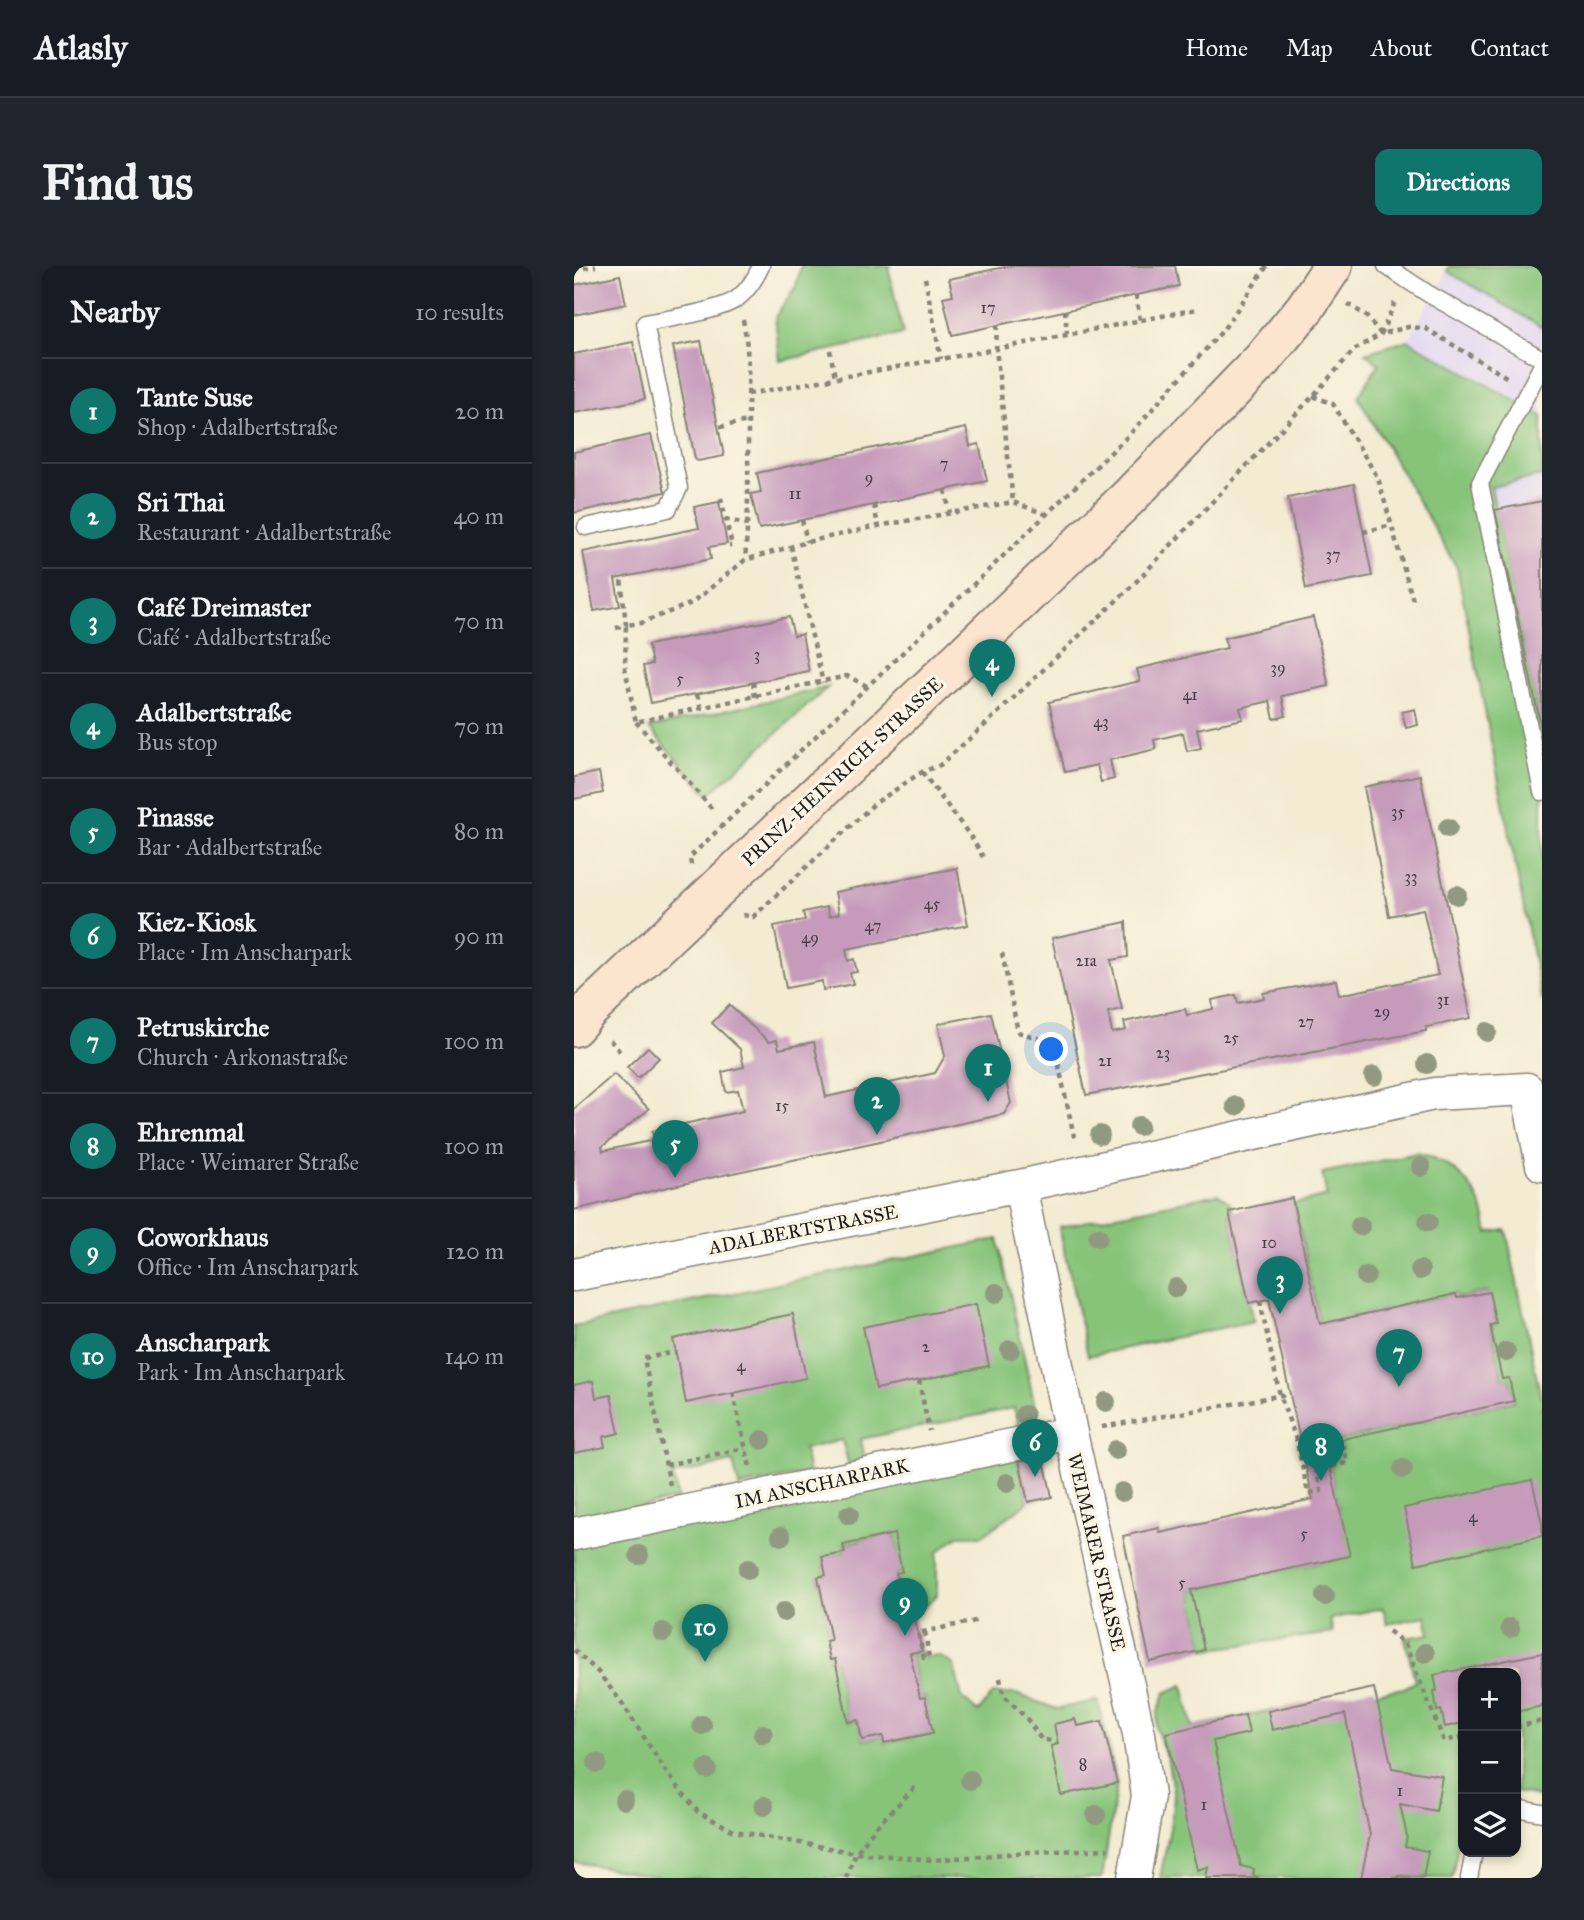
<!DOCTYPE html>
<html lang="en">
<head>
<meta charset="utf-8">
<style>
  body { margin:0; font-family:"IM FELL Great Primer",serif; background:#20242c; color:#f1f3f6 }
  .controls { position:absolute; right:21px; bottom:21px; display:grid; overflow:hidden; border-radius:14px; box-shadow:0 4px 10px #0003 }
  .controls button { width:63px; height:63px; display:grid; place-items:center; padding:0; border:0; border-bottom:2px solid #363941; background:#171b24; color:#f1f3f6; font:35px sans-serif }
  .you { position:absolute; left:478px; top:784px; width:24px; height:24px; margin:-18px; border:5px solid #fff; border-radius:50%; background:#1a73e8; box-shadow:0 0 0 10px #1a73e833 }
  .badge { display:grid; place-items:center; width:46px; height:46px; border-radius:50%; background:#0f766e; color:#fff; font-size:23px; font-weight:700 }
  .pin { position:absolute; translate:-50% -58px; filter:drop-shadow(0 2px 4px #0008) }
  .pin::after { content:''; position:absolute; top:37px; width:24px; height:21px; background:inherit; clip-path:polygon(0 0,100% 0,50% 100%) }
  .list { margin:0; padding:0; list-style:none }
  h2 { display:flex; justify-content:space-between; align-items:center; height:91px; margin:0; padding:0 28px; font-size:30px }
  h2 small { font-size:23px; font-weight:400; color:#9ea1a6 }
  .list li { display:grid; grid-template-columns:46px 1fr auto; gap:21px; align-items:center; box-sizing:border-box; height:105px; padding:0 28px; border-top:2px solid #363941 }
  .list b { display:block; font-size:26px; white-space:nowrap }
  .list p { margin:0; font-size:23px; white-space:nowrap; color:#9ea1a6 }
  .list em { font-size:23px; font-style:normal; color:#9ea1a6 }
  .icon { flex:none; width:38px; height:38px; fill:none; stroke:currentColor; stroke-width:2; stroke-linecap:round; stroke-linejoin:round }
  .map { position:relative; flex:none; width:968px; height:1612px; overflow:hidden; border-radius:14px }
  header { display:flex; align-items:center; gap:42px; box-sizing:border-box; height:98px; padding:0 35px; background:#171b24; border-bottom:2px solid #363941 }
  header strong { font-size:33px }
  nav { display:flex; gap:38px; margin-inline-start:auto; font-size:24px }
  .intro { display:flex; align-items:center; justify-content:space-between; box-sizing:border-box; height:168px; padding:0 42px }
  h1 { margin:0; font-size:49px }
  .button { padding:18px 32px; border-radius:14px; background:#0f766e; color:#fff; font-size:24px; font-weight:700 }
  main { display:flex; gap:42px; padding:0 42px }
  aside { flex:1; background:#171b24; border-radius:14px; box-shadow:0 4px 10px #0003 }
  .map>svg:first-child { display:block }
  .built { fill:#dfd4f5 }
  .green { fill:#87c47a; stroke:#52704b; stroke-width:2 }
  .building { fill:#c59abb }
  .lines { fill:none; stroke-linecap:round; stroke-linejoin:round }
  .lane-casing { stroke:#888477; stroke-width:19 }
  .street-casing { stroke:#888477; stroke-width:35 }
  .secondary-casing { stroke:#888477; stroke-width:42 }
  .path { stroke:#888477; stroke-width:4.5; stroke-dasharray:5 5; stroke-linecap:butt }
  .lane { stroke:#fff; stroke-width:16 }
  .street { stroke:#fff; stroke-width:32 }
  .secondary { stroke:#fce5cf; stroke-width:38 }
  .tree { fill:#919a80 }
  .labels { text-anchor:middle; stroke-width:7; stroke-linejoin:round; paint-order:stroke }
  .number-label { font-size:16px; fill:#463c44 }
  .street-label { font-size:19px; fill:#1c1c1c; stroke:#fcf5e5 }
</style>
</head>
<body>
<header>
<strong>Atlasly</strong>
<nav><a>Home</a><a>Map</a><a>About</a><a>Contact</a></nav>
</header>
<div class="intro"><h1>Find us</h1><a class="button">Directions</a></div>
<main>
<aside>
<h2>Nearby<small>10 results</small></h2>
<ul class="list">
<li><span class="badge">1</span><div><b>Tante Suse</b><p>Shop · Adalbertstraße</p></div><em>20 m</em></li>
<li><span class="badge">2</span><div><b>Sri Thai</b><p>Restaurant · Adalbertstraße</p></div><em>40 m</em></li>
<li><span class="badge">3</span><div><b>Café Dreimaster</b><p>Café · Adalbertstraße</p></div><em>70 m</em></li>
<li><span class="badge">4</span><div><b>Adalbertstraße</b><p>Bus stop</p></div><em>70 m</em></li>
<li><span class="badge">5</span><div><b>Pinasse</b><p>Bar · Adalbertstraße</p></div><em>80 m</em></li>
<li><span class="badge">6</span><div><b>Kiez-Kiosk</b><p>Place · Im Anscharpark</p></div><em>90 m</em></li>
<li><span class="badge">7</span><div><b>Petruskirche</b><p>Church · Arkonastraße</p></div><em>100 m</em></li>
<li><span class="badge">8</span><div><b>Ehrenmal</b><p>Place · Weimarer Straße</p></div><em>100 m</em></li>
<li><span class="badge">9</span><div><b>Coworkhaus</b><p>Office · Im Anscharpark</p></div><em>120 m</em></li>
<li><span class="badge">10</span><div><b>Anscharpark</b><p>Park · Im Anscharpark</p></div><em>140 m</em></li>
</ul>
</aside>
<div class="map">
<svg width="968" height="1612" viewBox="0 0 968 1612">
  <rect width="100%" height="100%" fill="#fcf5e5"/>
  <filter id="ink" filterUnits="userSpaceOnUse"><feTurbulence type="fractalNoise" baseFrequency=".0143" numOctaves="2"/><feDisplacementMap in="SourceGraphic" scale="14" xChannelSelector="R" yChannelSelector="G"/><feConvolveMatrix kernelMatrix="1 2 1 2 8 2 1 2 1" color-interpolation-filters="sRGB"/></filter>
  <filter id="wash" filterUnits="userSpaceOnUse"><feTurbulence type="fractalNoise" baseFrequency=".00686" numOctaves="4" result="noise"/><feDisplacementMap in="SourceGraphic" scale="28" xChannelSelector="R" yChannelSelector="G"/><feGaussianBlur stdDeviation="1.57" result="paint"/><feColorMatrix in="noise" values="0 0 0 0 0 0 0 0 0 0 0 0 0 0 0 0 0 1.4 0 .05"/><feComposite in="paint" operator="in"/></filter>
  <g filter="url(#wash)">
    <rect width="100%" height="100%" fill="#f3ebd2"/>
    <!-- built -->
    <path class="built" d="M873,5L968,61V735L883,302L784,131L805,98L791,87L834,74Z"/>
    <!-- green -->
    <path class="green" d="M227,0H317L314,1L329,68L206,95L201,51L222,20Z
      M875,0H968V61L873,5Z
      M834,74L968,150V210L917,221L968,467V735L883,302L784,131L805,98L791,87Z
      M254,421L134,529L75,462Z
      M843,887C871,892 896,913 907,939C911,948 912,958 914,967L932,964L968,1136V1532L942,1526V1407H889V1551L878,1612H586L596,1562L600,1531L594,1496L582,1462L584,1446L591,1427L609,1419L619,1461L694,1445L830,1422L841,1416L831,1372L856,1368L852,1350L813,1358L809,1342L756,1353L759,1367L630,1384L617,1324L775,1290L751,1177L940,1135L935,1112L928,1113L916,1059L922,1058L914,1026L883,1032L882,1028L746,1058L720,938L753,930L748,907Z
      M644,928L656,937L659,945L655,947L680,1055L514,1090L485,961Z
      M424,973L466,1163L446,1167L440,1142L287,1173L291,1196L275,1200L268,1174L230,1183L235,1207L165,1221L159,1196L99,1209L104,1233L0,1255V1060Z
      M441,1178L454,1236L408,1270H384L363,1287V1329L340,1350L332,1352L322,1307L327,1306L320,1268L270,1278L271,1287L249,1291L252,1309L244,1311L257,1374L252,1375L255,1393H261L274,1456L284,1454L289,1474L309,1470L310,1477L358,1467L351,1431L346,1432L336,1387L348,1385L351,1392L365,1390L380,1399L388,1432L404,1446L419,1428H442L483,1443L524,1434L543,1517L528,1612H93L0,1596V1268Z"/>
    <g id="blocks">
      <!-- building -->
      <path class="building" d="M435,0H601L605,20L378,69L369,31L379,29L375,13Z
        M46,9L52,38L0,49V19Z
        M127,75L150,190L124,195L121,193L99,80Z
        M59,76L71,133L0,147V88Z
        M392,162L396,180L405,178L413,215L185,263L177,228L187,226L183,207Z
        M77,169L91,226L0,247V186Z
        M780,218L798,310L732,323L714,232Z
        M968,235V461H967L921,244Z
        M145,236L153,278L135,281L137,293L41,313L46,340L20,345L9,286L125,262L120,241Z
        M215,351L220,370L228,368L235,405L77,437L69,400L78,398L74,379Z
        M739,351L755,420L708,430L712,450L700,453L696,435L666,442L669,453L623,463L627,482L613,485L609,467L580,474L582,483L536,494L540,513L527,516L523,499L491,506L475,436L566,415L563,403L653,382L650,372Z
        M841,443L844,459L832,462L828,446Z
        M25,506L29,527L0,533V511Z
        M846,509L897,752L852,761V765L512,829L478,672L552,656L554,691L537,694L548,743L534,746L538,767L552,764L550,756L611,743L613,749L639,743L638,734L662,729L664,737L690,732L689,727L762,714L765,729L864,709L849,643L815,650L790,521Z
        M383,602L394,659L272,683L274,695L280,693L283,706L276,707L279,718L249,724L248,715L212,722L200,660L231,654L229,646L253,641L255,650L265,648L261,626Z
        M155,739L195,776L203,774L205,783L240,776L252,831L361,807L371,790L364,758L417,747L437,837L430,848L90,922L0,944V843L40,808L75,843L28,881L29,885L80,874L78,865L169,845L164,824L152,826L148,806L170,801L166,783L138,757Z
        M74,781L85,792L64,812L53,801Z
        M718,932L746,1058L882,1028L883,1032L915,1026L922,1058L916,1059L928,1113L935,1112L940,1135L751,1177L776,1290L617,1324L630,1384L576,1396L549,1270L585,1262L586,1267L739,1233L695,1033L675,1037L655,946Z
        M402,1038L415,1100L302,1123L289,1061Z
        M219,1048L232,1112L112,1137L99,1073Z
        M19,1115L22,1132L37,1129L45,1167L29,1171L31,1181L0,1187V1119Z
        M468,1185L478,1231L454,1236L444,1190Z
        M958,1214L968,1258V1270L842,1298L830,1242Z
        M320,1268L328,1306L322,1307L332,1352L340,1350L348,1385L336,1387L346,1432L351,1431L359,1467L310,1477L309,1470L288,1474L284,1454L274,1456L261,1393L256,1394L252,1375L257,1374L244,1311L252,1309L248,1291L271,1287L269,1279Z
        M968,1387V1440L942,1446V1407H889V1457L871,1461L867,1444L863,1445L860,1425H863L860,1409Z
        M800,1422L818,1502L868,1510L862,1545L826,1538L833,1570L831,1581L854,1585L849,1612L825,1610V1612H787L796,1569L771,1448L698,1464L694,1445Z
        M671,1449L675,1467L639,1475L667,1600L680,1603L679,1609L685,1612H632L634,1601L623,1604L592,1467Z
        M501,1453L503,1460L528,1455L543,1517L487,1529L477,1480L484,1478L480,1458Z"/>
    </g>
  </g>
  <g filter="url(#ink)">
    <use href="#blocks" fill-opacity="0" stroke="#888477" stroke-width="2"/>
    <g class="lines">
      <!-- lane casing -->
      <g class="lane-casing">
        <path id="lane" d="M812,0L853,27L968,93
          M968,99L906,217L968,526
          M12,261L94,243L105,222L71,57C92,53 150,45 165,31C175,23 182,11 187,0
          M942,1542L968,1547
          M895,1612L900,1586"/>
      </g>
      <!-- street casing -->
      <g class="street-casing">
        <path id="street" d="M446,920L497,1167L565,1468L574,1530L560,1612
          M0,1009L446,920L860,828L953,823L968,899
          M0,1268L497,1167"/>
      </g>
      <!-- secondary casing -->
      <g class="secondary-casing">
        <path id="secondary" d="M0,761L12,747L389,390L555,231L688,94L731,42L759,0"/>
      </g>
      <!-- path -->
      <path class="path" d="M0,3L22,0
        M351,12L367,93
        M562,29L566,54
        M774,38L791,49L807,68L834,61L851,62L934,112
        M491,44L493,68
        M169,54C176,87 174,124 174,158C174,203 175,248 171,294
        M423,59L422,83L439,236
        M256,84L261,112
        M174,128L422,83L623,43
        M739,130L759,138L804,212L840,338
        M146,161L174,155
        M371,224L376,247
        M147,232L158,280H155
        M300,239L304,260
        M151,253L174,259
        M228,254L233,276
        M789,266L818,259
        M217,280L249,417
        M42,362L52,359L47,312
        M179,416L181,431
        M293,420L273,410L62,456L51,402L52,359L67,357L118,337L171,294L233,276L304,260L439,236L471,248
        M123,428L127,442
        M62,456L138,543
        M348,506L397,571L409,591
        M117,599L116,591L556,168L649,64L693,0
        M169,649L179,651L300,538L348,506L366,499L412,458L559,319L739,130L780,84L807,68L822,34
        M428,687L444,766L480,777L501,875
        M36,774L48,788
        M686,1035L706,1130L723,1176L734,1227L747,1225L742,1203L773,1197L770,1181L756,1184L755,1176
        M345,1114L355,1165
        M159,1127L176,1201
        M528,1161L715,1128
        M738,1188L742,1203
        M92,1199L171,1182
        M96,1219L70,1092L102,1086
        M815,1365L831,1378L870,1475L889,1471
        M351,1366L355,1391L350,1392L344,1367L406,1354
        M0,1384L24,1406L48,1437L93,1507L124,1546L160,1565L282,1587L359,1594L455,1586L534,1583
        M426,1412L429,1428L453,1453L467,1473L477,1475L481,1479
        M942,1461L968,1455
        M272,1612L282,1587L301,1562L342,1520"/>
      <!-- lane -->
      <use href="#lane" class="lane"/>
      <!-- street -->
      <use href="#street" class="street"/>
      <!-- secondary -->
      <use href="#secondary" class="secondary"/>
    </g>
    <!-- trees -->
    <g class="tree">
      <circle cx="874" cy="562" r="10"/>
      <circle cx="883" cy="629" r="10"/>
      <circle cx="913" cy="766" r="10"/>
      <circle cx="853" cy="798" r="10"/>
      <circle cx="800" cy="810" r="10"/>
      <circle cx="662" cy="840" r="10"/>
      <circle cx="565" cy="860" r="10"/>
      <circle cx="526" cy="869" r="10"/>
      <circle cx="847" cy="901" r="10"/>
      <circle cx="854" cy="956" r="10"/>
      <circle cx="786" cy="960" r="10"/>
      <circle cx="524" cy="971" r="10"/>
      <circle cx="846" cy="1004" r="10"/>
      <circle cx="792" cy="1010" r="10"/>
      <circle cx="602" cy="1022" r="10"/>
      <circle cx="422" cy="1027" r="10"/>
      <circle cx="436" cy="1084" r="10"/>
      <circle cx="932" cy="1086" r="10"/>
      <circle cx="532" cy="1136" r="10"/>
      <circle cx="450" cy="1149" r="10"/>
      <circle cx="188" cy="1174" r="10"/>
      <circle cx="542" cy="1184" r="10"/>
      <circle cx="829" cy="1203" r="10"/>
      <circle cx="433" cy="1217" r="10"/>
      <circle cx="548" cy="1226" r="10"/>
      <circle cx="275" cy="1249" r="10"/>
      <circle cx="207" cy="1270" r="10"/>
      <circle cx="65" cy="1289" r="10"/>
      <circle cx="174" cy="1303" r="10"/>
      <circle cx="751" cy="1330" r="10"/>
      <circle cx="210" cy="1346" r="10"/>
      <circle cx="936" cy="1362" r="10"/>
      <circle cx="89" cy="1366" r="10"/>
      <circle cx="851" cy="1387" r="10"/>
      <circle cx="128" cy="1459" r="10"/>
      <circle cx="189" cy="1468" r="10"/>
      <circle cx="23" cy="1497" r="10"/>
      <circle cx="133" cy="1503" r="10"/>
      <circle cx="396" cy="1514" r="10"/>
      <circle cx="50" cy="1534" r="10"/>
      <circle cx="190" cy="1540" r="10"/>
      <circle cx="522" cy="1549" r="10"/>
    </g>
  </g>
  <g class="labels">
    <!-- number labels -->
    <g class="number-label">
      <text x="414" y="47">17</text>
      <text x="370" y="203">7</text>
      <text x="295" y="217">9</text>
      <text x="221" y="233">11</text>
      <text x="759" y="294">37</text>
      <text x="183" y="394">3</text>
      <text x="704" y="407">39</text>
      <text x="106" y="418">5</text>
      <text x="616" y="434">41</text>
      <text x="527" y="461">43</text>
      <text x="824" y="551">35</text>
      <text x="837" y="616">33</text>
      <text x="358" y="643">45</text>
      <text x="299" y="665">47</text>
      <text x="236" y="677">49</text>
      <text x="512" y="700">21a</text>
      <text x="869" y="739">31</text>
      <text x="808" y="751">29</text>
      <text x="732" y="761">27</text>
      <text x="657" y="777">25</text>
      <text x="589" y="792">23</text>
      <text x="531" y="800">21</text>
      <text x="208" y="845">15</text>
      <text x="695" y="982">10</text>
      <text x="352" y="1086">2</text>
      <text x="167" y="1105">4</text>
      <text x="899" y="1256">4</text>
      <text x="730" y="1273">5</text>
      <text x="608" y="1322">5</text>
      <text x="509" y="1504">8</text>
      <text x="826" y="1530">1</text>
      <text x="630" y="1544">1</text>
    </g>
    <!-- street labels -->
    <g class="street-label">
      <text transform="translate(268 505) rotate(-43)" y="7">PRINZ-HEINRICH-STRASSE</text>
      <text transform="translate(229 963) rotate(-11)" y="7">ADALBERTSTRASSE</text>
      <text transform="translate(248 1217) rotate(-12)" y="7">IM ANSCHARPARK</text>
      <text transform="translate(523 1286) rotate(77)" y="7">WEIMARER STRASSE</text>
    </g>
  </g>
</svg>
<div class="controls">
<button>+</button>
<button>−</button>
<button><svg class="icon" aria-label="layers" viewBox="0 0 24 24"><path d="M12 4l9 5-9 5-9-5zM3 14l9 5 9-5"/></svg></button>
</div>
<div class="you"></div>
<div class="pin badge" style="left:414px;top:836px">1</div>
<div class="pin badge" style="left:303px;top:869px">2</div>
<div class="pin badge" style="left:706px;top:1048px">3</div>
<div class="pin badge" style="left:418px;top:431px">4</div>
<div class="pin badge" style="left:101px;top:912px">5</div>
<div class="pin badge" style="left:461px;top:1211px">6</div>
<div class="pin badge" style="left:825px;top:1121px">7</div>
<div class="pin badge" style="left:747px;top:1215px">8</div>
<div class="pin badge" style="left:331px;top:1370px">9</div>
<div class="pin badge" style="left:131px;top:1396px">10</div>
</div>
</main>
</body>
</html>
